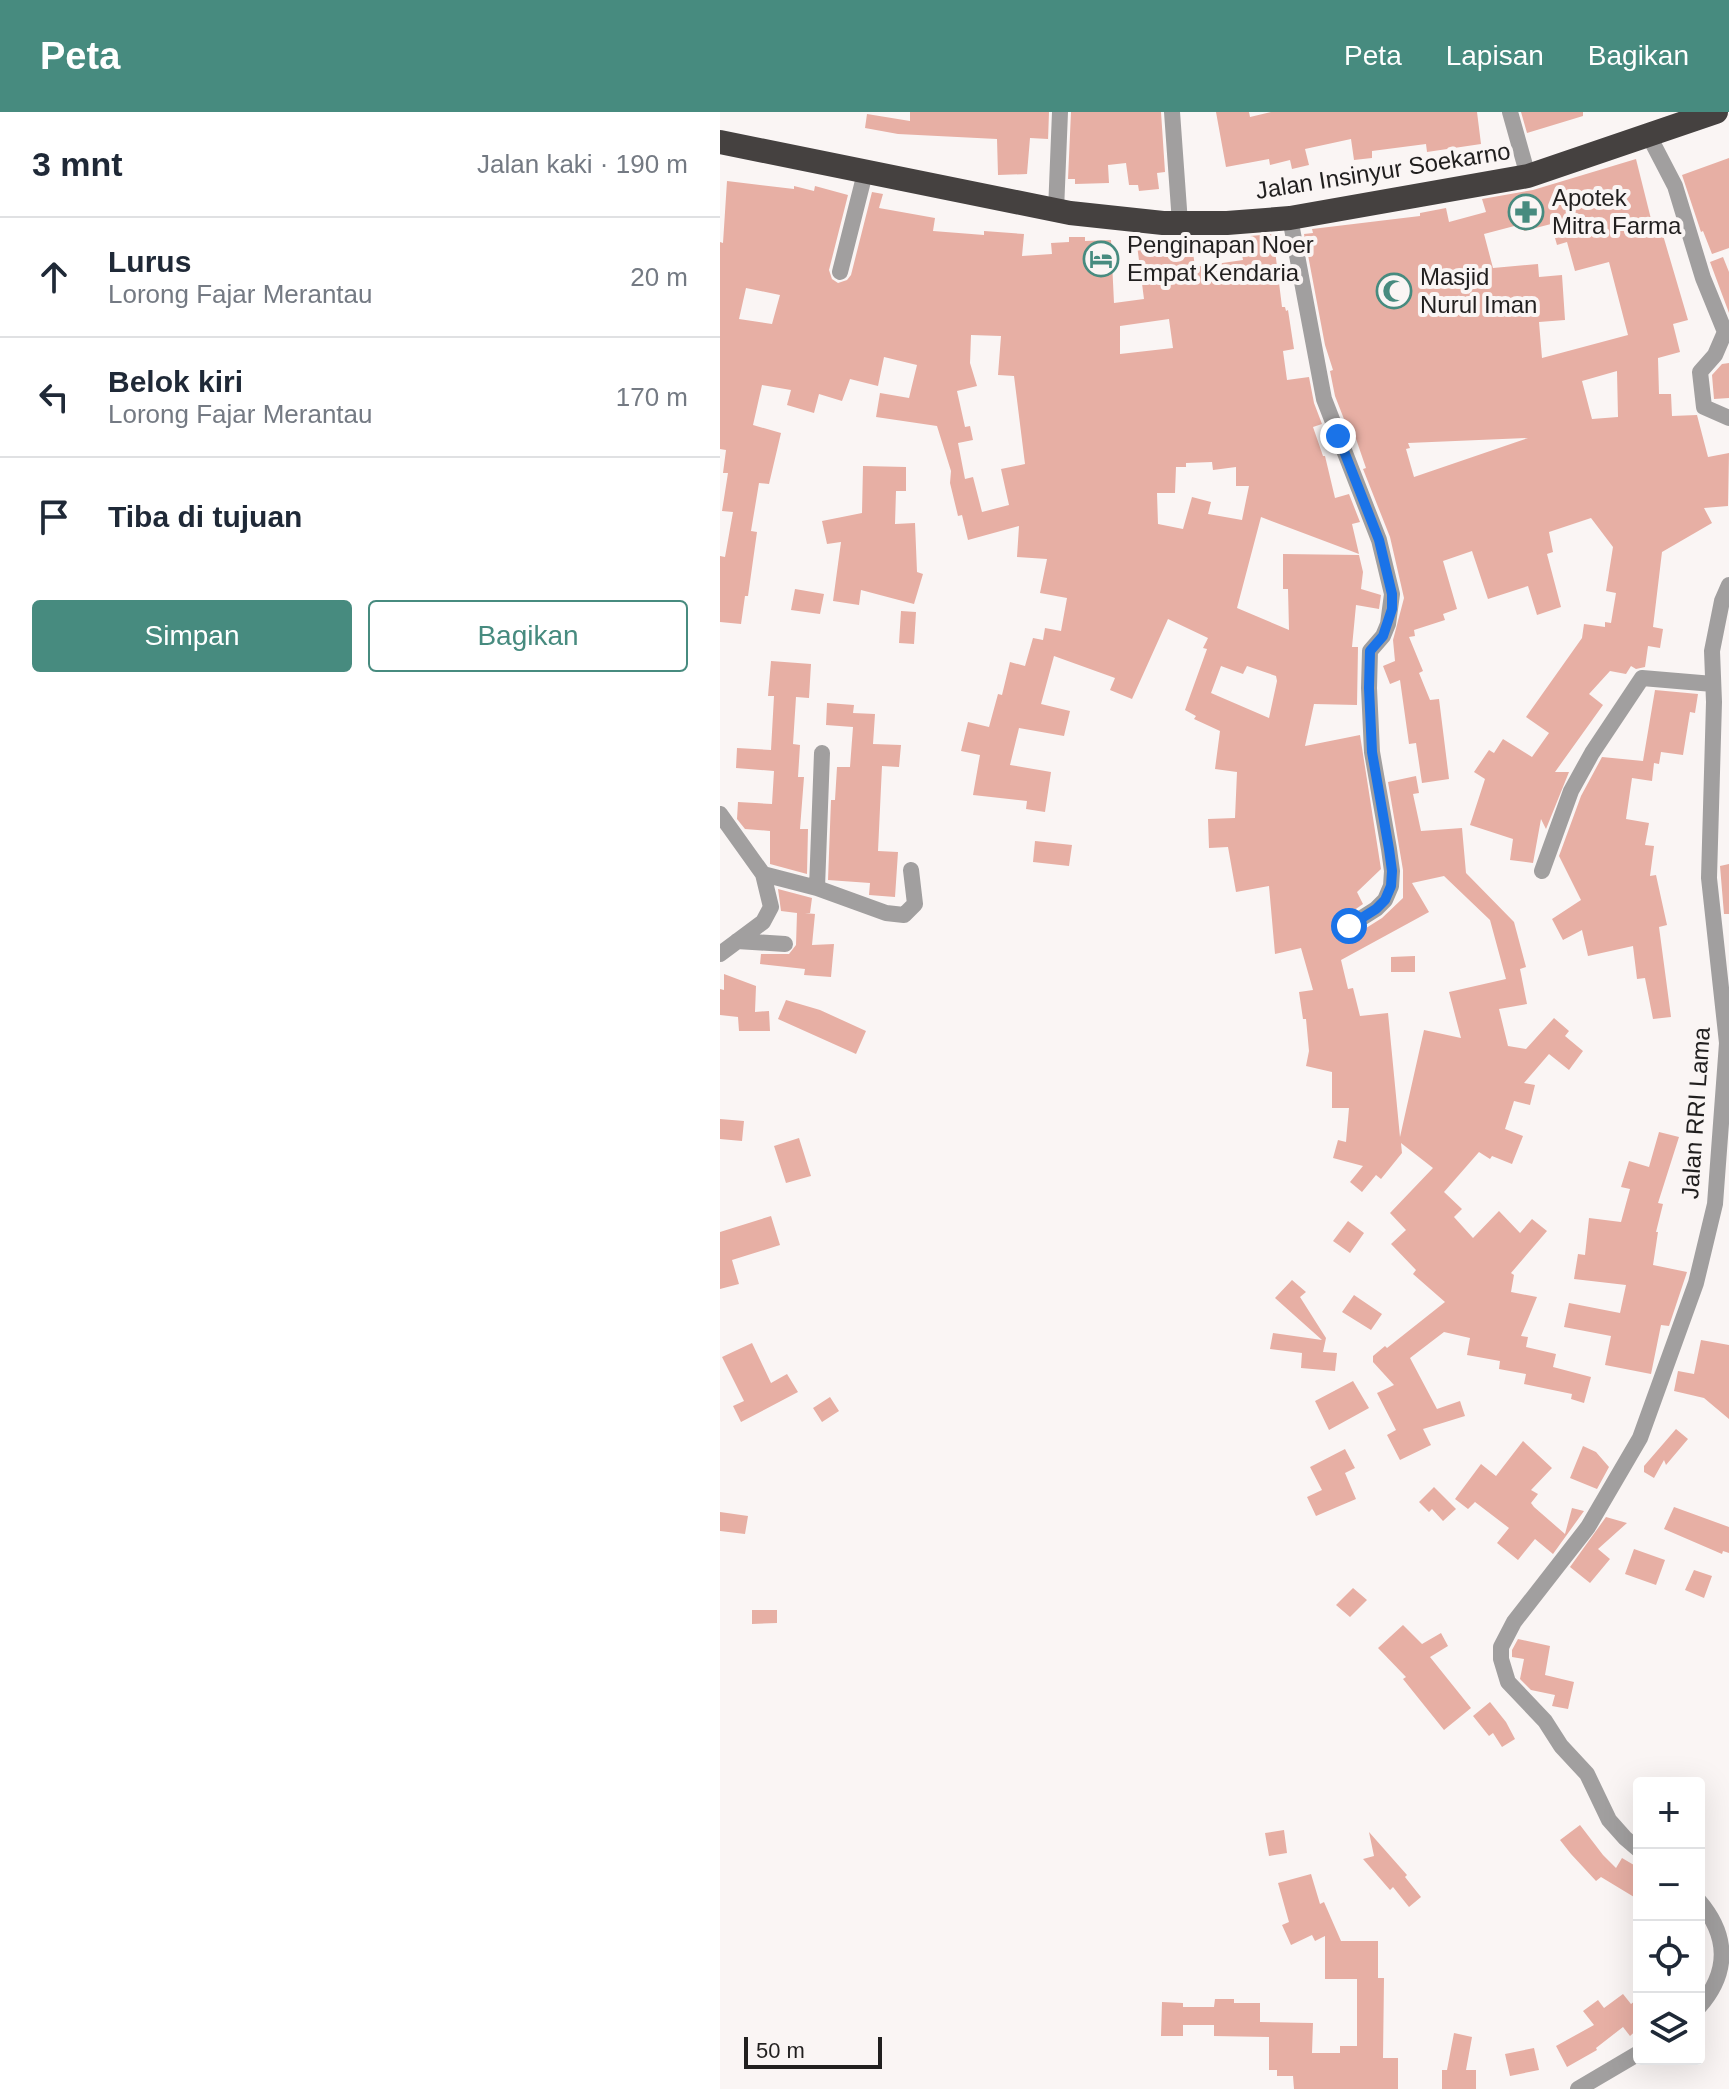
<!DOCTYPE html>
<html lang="id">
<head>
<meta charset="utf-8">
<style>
  body { margin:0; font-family:Helvetica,sans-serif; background:#f6f6f7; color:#1f2937 }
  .controls { position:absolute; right:24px; bottom:24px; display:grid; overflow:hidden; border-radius:8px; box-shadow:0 8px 32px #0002 }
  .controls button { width:72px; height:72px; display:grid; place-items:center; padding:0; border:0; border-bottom:2px solid #e0e1e3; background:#fff; color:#1f2937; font:40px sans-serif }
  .scale { position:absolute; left:24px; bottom:20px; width:138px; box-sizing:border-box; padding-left:8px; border:4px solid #211f1f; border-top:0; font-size:22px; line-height:28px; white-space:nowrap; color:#211f1f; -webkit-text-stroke:6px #faf5f4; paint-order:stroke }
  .stop { position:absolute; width:24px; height:24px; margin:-18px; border:6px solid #1a73e8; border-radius:50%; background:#fff }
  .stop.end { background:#1a73e8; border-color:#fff; box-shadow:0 2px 8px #0008 }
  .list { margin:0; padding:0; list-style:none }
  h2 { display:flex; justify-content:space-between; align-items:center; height:104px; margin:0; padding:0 32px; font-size:34px }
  h2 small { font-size:26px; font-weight:400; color:#747a83 }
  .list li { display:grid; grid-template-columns:52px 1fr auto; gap:24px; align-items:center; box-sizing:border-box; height:120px; padding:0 32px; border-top:2px solid #e0e1e3 }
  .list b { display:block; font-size:30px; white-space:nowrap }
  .list p { margin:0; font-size:26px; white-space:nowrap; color:#747a83 }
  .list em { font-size:26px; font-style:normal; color:#747a83 }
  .actions { display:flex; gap:16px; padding:24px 32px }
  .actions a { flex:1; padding:18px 0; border:2px solid #478b7f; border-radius:8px; text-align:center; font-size:28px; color:#478b7f }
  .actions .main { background:#478b7f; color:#fff }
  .icon { flex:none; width:44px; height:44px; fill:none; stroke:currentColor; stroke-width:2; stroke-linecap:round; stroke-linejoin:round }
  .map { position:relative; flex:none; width:1009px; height:1977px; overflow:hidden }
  header { display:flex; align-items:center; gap:48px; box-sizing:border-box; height:112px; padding:0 40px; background:#478b7f; color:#fff }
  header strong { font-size:38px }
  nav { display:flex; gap:44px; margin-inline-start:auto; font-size:28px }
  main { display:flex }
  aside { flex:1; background:#fff }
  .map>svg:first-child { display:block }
  .building { fill:#e7afa4; fill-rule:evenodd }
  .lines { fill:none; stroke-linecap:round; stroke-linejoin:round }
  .street { stroke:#a19f9f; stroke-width:16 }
  .highway { stroke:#454140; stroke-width:24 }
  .route { stroke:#1a73e8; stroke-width:10 }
  .labels { text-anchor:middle; stroke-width:8; stroke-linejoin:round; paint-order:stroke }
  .street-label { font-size:24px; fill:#211f1f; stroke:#faf5f4 }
  .poi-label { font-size:24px; fill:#211f1f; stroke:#faf5f4; text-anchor:start }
</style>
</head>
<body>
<header>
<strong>Peta</strong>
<nav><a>Peta</a><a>Lapisan</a><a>Bagikan</a></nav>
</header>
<main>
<aside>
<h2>3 mnt<small>Jalan kaki · 190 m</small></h2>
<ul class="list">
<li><svg class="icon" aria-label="ahead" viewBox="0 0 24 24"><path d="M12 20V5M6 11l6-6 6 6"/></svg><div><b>Lurus</b><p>Lorong Fajar Merantau</p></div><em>20 m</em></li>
<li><svg class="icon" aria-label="left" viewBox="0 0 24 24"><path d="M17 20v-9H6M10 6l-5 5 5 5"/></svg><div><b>Belok kiri</b><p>Lorong Fajar Merantau</p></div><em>170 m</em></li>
<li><svg class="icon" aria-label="arrive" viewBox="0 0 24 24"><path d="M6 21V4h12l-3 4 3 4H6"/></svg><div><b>Tiba di tujuan</b></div></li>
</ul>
<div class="actions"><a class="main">Simpan</a><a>Bagikan</a></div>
</aside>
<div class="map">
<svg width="1009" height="1977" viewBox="0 0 1009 1977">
  <rect width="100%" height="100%" fill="#faf5f4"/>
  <!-- building -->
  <path class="building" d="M190,0H329L328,29V27L310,26L307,62L278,63L277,27L178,22L145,16L147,2L190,9Z
    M351,0H441L445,60L437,61L439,77L419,79L418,73H409L406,51L388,53L389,71L355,72V67H348Z
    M496,0H529L530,5L551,0H757L761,32L707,40L706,32L652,39V46L634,48L631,27L585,37L589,53L572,57L570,48L550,53L549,47L506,55Z
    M801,0H863V4L807,21Z
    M1009,46V136L992,142L983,119L981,120L962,63Z
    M916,47L933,115L940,113L968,208L953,212L960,240L938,246L939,282H951L952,304L977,303L988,345L1009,341L1008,394L984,396L992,411L942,440L933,515L943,517L940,536L928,534L925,555L916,557L911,554L906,562L890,559L869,582L883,593L835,660H849L826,717L821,707L813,751L790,748L793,727L750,713L765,667L754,660L769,638L774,641L783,627L812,645L829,621L806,605L862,526L864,512L885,515V510L891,511L896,481L886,479L893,435L871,406L829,420L833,440L827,442L841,495L817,503L808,474L768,487L752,439L723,449L737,497L723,502L725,508L694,518L695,524L689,525L703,559L699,561L710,588L719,587L729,667L702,671L696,631L689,632L680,568L670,572L663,554L675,549L673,528L684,486L670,425L643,357L646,356L635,324L631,325L615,284L610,259L613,258L605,233L584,122L593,121L592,117L700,104V101L726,96L729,110L766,100L762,87L813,78ZM802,112L804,119L831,112L837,133L847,130L855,159L889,150L908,223L822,246L819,210L845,208L842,163L819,165L818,152L773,156L764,122ZM897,259L898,305L872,307L862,269ZM808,326L694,365L686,337L690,336L688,331Z
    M7,69L74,77V74L94,79L95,74L128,83L109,158L112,167L118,171L127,168L131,163L152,80L163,82L159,96L215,106L213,119L264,123V119L304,122L302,144L332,142L331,131L349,130V125H365V129L391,128L394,191L424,187L417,133L438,131V126H471L475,155L523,148L522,142L532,140L530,124L553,122L562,195H565L566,199L568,198L574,237L563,239L567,268L589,265L594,291L602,312L593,315L603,344H605L615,386L629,382L640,410L632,412L639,442L541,405L517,496L569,518L568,477H563V442L639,443L643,460L641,477L661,483L659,497L636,493L632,535H638L637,593L594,592L585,634L640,623L661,757L637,780L643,792L620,808L619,819L625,824L635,823L662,806L683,786V758L668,670L696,664L699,681L693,682L701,719L742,716L746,761L794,810L806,855L800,857L807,892L779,897L788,934L806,937L834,906L849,919L845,924L863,939L849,958L829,942L804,971L815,973L810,993L794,989L785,1017L803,1024L792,1052L772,1044L770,1047L759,1040L724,1080L742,1097L734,1105L753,1126L779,1099L800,1121L812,1107L827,1119L791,1161L794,1163L791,1180L817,1185L801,1224L808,1225L806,1235L836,1242L833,1255L871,1265L864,1291L851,1287L852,1282L804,1272L806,1262L779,1257L780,1249L747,1243L750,1226L724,1220L690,1246L717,1297L740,1289L745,1304L703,1317L711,1333L680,1348L667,1323L676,1318L657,1281L674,1273L653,1250V1244L665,1234L667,1236L725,1190L693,1162L696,1158L671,1132L686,1118L670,1101L713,1056L681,1031L682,1041L661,1067L656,1063L642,1080L630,1070L643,1054L613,1046L618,1028L626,1030L629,996H612V960L586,954L589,939L586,907H583L579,880L593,878L581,836L555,842L549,774L516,780L508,735L489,736L488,707L515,706L517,660L495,657L500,619L474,607L476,604L465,598L487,537L483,536L488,526L448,507L412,587L390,578L395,566L334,544L321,592L350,599L344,624L299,616L290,653L331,660L325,700L306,697L307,689L253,683L260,643L241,639L248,610L269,615L278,582L282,583L290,550L305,554L313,526L323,528L325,516L341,519L347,486L320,481L327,447L297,445L299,414L248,428L242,403L238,404L230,371L231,359L217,314L156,305L160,281L189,286L197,253L164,245L158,274L130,267L122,289L99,282L94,301L67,293L71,278L42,273L33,313L61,321L49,372L39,371L31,419L37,420L28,484H25L21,512L0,510V444L5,445L13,400L2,399L8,361H3L6,338L0,337V130L3,131ZM26,176L60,183L52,212L19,207ZM449,207L453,236L400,242V214ZM251,223L281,224L278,263L294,264L305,352L281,357L289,393L262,400L253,365L245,367L238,331L253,328L250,314L245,315L237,279L257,274L250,251ZM492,350L493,358L516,355V374H529L522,408L488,402L491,390L472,385L463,417L438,412L437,381H455L456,355H466V351ZM501,554L523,562L527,554L556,564L557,569L549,606L491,581ZM724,764L770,808L786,867L729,880L741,926L704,918L680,1025L668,901L640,904L633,876L628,877L621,848L709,800L692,771Z
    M1003,145L1009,160V201L990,150Z
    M1009,251V286L994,287L992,263L1002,252Z
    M143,354L186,355V379H176L175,412L195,411L197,460L203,462L194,492L141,478L139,493L113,489L121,430L107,432L102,409L142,401Z
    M75,477L104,482L100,502L71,498Z
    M181,499L196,500L194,532L179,531Z
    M51,549L91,552L89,586L76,585L73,632L80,633L78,665H84L80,717H88L87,762L50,752V719L25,717L17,707L18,690L52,692L54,659L16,656L17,636L51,638L54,584H48Z
    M935,578L978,582L975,601L970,600L963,643L941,640L939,652L934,651L932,669L912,666L906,707L929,711L925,733L934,734L930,764L936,763L947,813L939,815L951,905L933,907L925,866L917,867L913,834L868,844L862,818L843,828L832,807L861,788L839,744L861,684L882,645L923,649Z
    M107,591L134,593L133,601L155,602L153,632L181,633L179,655L162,654L158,739L178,740L175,785L149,783L150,771L108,768L111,688H115L117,655H130L133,615L106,613Z
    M315,729L352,733L349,754L313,750Z
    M1009,752V802H1004L1000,754Z
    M58,777L92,786L90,801H85L95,802L92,833L114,832L111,865L84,863L85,857L40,852L41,842H69L76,833L77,801L61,799Z
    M695,844V860H671V845Z
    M4,862L36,874L35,900L49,899L50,919H19L18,905L0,903V877L4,878Z
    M66,888L100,898L146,919L136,942L58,907Z
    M0,1007L24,1009L22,1029L0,1027Z
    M939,1020L959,1025L938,1091L943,1092L936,1120H938L933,1153L967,1160L949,1214L941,1213L931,1262L885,1253L891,1224L844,1215L849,1191L900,1201L906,1173L854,1167L858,1142L865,1143L869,1106L901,1110L910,1077L901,1075L909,1049L929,1055Z
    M79,1026L91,1064L66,1071L54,1034Z
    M51,1104L60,1133L12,1148L19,1172L0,1177V1120Z
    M628,1109L644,1121L630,1141L613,1129Z
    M572,1168L586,1180L580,1185L606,1226L603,1240L617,1241L615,1259L581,1256L582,1241L550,1237L553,1221L602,1228L555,1186Z
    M634,1183L662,1202L651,1218L622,1200Z
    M981,1228L1009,1233V1307L984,1286L954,1279L958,1259L974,1262Z
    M32,1231L51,1271L67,1262L78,1280L21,1310L13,1294L24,1289L2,1245Z
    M633,1269L649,1296L609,1318L595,1289Z
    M110,1285L119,1299L102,1310L93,1296Z
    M956,1317L968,1327L946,1353L944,1348L934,1366L924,1360V1354Z
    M803,1329L832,1356L811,1378L818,1382L811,1391L814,1395L845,1422L852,1396L864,1399L833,1442L815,1427L798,1448L777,1431L789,1416L755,1390L748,1397L735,1387L761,1352L776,1364Z
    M863,1334L876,1340L889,1355L877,1377L850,1366Z
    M625,1337L635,1356L625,1361L636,1387L596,1404L587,1385L602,1378L590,1355Z
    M714,1375L736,1397L723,1409L712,1397L709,1400L699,1390Z
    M954,1395L1009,1415V1441L1003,1439L1002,1442L944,1417Z
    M0,1400L28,1404L25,1422L0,1419Z
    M886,1405L907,1411L878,1437L890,1447L870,1471L850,1455Z
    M914,1437L945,1448L936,1473L905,1462Z
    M974,1458L992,1464L984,1486L965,1478Z
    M633,1476L647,1488L630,1505L616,1493Z
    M32,1498H57V1511L32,1512Z
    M683,1513L702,1532L721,1521L728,1534L710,1545L751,1596L724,1618L683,1567L686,1565L658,1536Z
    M798,1527L830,1534L825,1563L854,1570L848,1597L832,1594L835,1583L811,1578L800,1567L804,1547L792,1545V1538Z
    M770,1590L786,1610L795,1627L782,1635L773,1621L769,1624L753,1604Z
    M860,1713L883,1743L896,1756L902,1746L919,1756V1771L915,1778L919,1788L881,1765L876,1769L851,1742L840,1728Z
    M564,1718L567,1741L549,1744L545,1721Z
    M649,1720L687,1763L685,1765L701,1785L689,1795L673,1775L670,1778L643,1747L654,1744Z
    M591,1762L600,1792L604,1790L621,1829H658V1866H664L663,1946H678V1977H574L573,1964H557V1958H549V1925L494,1924V1913H463V1924H441L442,1890L463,1891V1895H494L495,1887H514V1891H540V1910L593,1911L592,1941H620V1934H637V1867H605V1824L595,1829L592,1823L571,1833L562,1813L569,1810L558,1771Z
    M903,1882L911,1892L919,1886V1916L910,1924L903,1915L876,1936L877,1938L847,1955L836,1934L874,1913L863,1899L878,1888L884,1896Z
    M734,1921L752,1925L746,1958H756V1977H722V1958H727Z
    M814,1936L819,1958L790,1964L785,1942Z"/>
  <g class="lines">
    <!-- street -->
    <path class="street" d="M452,0L460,111
      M790,0L808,64
      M929,24L955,74L983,166L1005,220L995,243L980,260L984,295L1009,306
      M336,99L340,0
      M570,106L604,287L659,428L672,482L668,512L663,524L650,539L649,576L652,640L669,737L672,759L671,774L665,788L656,797L629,814
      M120,160L145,61
      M0,702L43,762L51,795L43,810L0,842
      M822,759L851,679L872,641L922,566L993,572
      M43,762L97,776L166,801L184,803L195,792L191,758
      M97,776L102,641
      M17,829L65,832
      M919,1738L905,1726L889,1708L867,1662L841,1634L825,1609L788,1570L781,1547V1535L794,1510L868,1415L920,1326L976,1171L995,1092L1007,931L989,766L994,590L992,539L1002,489L1009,473
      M979,1789C1009,1824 1009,1861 979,1895
      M858,1977L919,1941"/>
    <!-- highway -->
    <path class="highway" d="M0,30L350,101L443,111H507L570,106L808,64L996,0"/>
  </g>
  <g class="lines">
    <!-- route -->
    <path class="route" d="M618,324L659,428L672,482V497L663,524L650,539L649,576L652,640L669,737L672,759L671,774L665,788L656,797L629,814"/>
  </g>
  <!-- icons -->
  <defs>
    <g id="pharmacy-ring" transform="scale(1.8)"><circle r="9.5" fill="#faf5f4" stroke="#478b7f" stroke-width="1.5"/><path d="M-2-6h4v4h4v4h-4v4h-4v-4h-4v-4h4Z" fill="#478b7f"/></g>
    <g id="hotel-ring" transform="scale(1.8)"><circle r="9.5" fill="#faf5f4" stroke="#478b7f" stroke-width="1.5"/><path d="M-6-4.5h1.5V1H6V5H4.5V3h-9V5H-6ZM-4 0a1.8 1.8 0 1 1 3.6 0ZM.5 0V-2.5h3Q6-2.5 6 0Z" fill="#478b7f"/></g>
    <g id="mosque-ring" transform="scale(1.8)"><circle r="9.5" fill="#faf5f4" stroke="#478b7f" stroke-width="1.5"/><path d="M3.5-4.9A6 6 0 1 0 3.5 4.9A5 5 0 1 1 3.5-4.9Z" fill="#478b7f"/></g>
  </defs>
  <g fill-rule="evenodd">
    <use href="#pharmacy-ring" x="806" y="100"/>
    <use href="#hotel-ring" x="381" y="147"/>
    <use href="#mosque-ring" x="674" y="179"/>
  </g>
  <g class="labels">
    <!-- street labels -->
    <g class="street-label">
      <text transform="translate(663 59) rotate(-9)" y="8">Jalan Insinyur Soekarno</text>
      <text transform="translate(976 1001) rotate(-86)" y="8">Jalan RRI Lama</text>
    </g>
    <!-- poi labels -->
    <g class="poi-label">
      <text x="832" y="94">Apotek<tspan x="832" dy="28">Mitra Farma</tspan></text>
      <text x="407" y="141">Penginapan Noer<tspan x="407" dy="28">Empat Kendaria</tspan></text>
      <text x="700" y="173">Masjid<tspan x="700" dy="28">Nurul Iman</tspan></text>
    </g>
  </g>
</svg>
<div class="controls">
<button>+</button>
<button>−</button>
<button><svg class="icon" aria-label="locate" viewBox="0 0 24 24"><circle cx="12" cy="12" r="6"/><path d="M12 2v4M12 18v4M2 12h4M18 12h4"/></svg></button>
<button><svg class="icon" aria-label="layers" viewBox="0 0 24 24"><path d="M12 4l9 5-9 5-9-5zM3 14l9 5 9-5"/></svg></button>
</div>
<div class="scale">50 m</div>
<div class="stop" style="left:629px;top:814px"></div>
<div class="stop end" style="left:618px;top:324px"></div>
</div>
</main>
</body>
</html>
